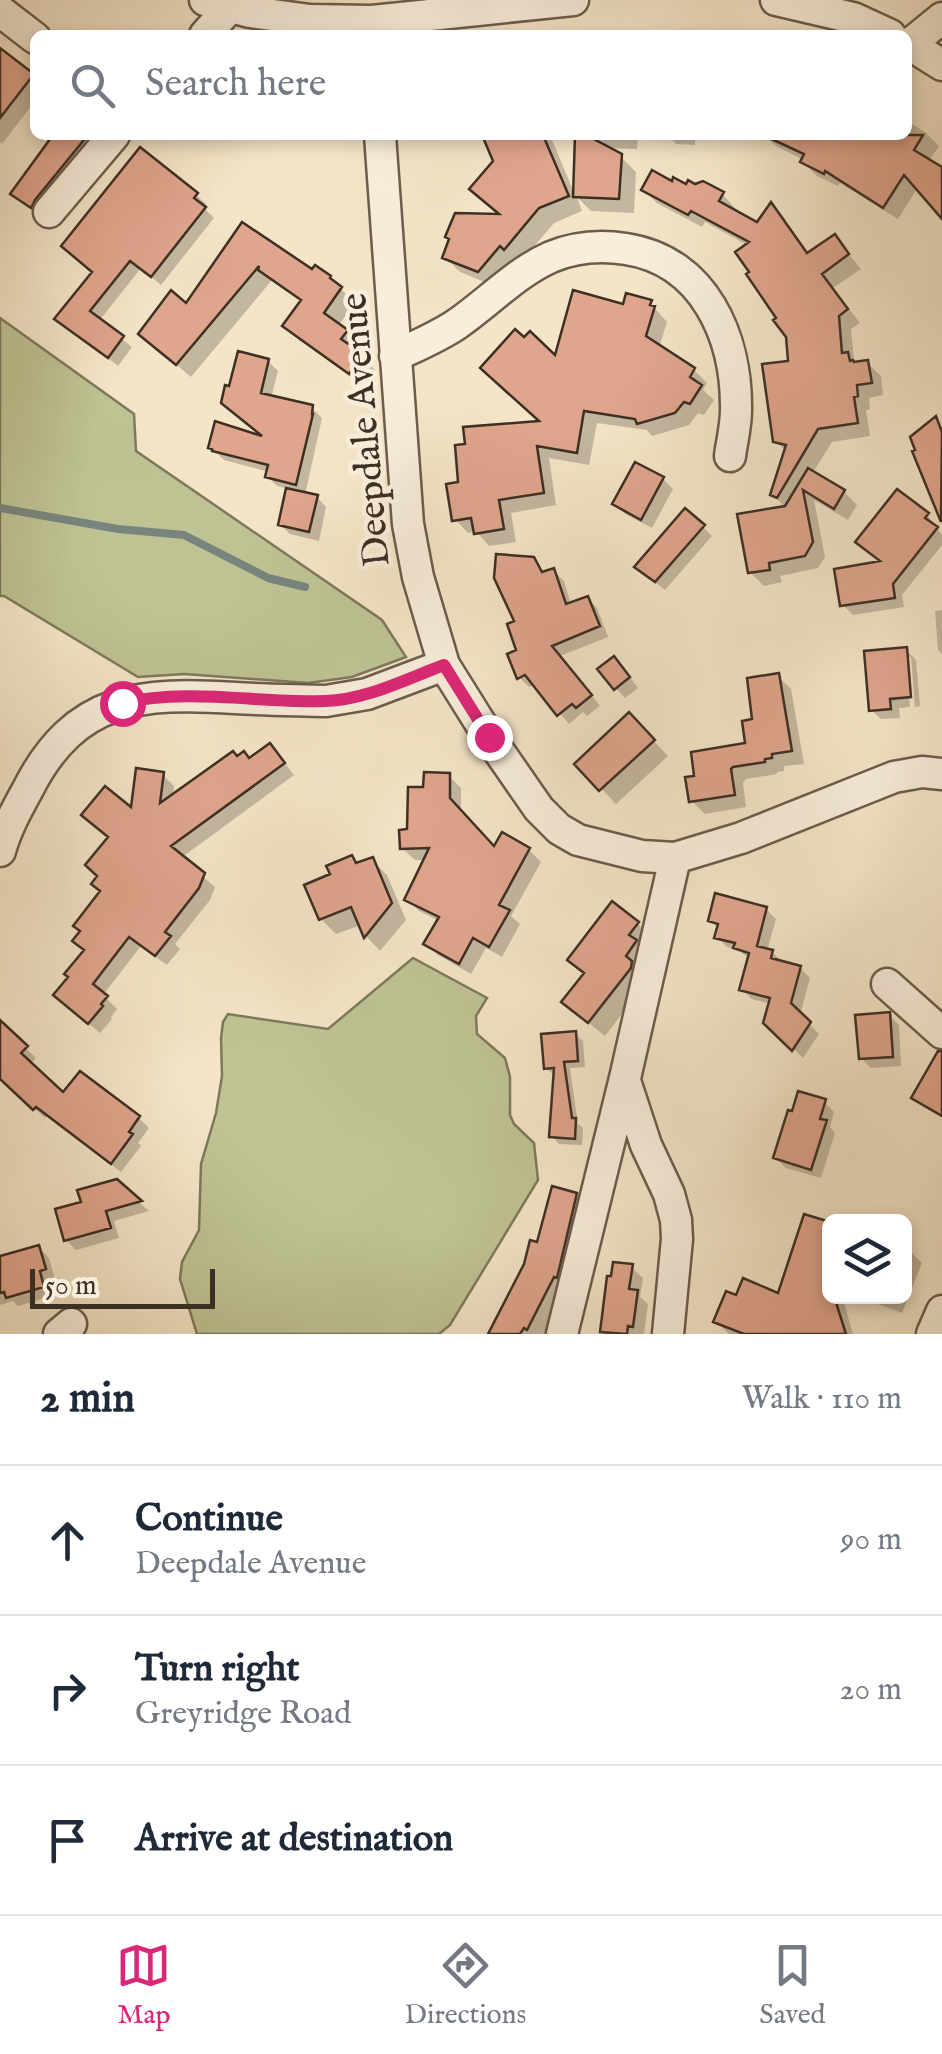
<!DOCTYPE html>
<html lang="en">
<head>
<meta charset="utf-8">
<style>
  body { margin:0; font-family:"IM FELL English",serif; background:#f2f2f3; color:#1f2937 }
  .controls { position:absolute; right:30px; bottom:30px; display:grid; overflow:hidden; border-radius:15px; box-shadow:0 5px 15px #0003 }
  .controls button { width:90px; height:90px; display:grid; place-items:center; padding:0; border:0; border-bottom:2px solid #e0e1e3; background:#fff; color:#1f2937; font:50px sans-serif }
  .scale { position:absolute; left:30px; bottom:25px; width:185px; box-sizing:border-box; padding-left:10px; border:5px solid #3e2f23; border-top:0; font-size:28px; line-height:35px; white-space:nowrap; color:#3e2f23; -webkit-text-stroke:8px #f8eedb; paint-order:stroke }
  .stop { position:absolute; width:30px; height:30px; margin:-22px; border:8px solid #db2777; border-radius:50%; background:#fff }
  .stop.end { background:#db2777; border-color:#fff; box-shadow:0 2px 10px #0008 }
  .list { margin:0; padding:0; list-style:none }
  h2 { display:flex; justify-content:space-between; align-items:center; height:130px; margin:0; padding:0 40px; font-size:42px }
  h2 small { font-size:32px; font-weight:400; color:#747a83 }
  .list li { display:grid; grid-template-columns:65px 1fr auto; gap:30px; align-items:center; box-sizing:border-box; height:150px; padding:0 40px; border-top:2px solid #e0e1e3 }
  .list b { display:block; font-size:38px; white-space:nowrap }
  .list p { margin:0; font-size:32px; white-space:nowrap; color:#747a83 }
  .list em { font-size:32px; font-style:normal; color:#747a83 }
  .icon { flex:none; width:55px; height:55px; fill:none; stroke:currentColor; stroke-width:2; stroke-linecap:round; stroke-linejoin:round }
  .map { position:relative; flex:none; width:942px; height:1334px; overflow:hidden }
  .search { position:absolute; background:#fff; box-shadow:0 5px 15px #0003; left:30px; right:30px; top:30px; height:110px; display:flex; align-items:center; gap:25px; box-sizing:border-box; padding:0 35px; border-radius:15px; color:#747a83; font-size:38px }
  .sheet { height:580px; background:#fff }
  nav { display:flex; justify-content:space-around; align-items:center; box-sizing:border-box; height:140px; border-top:2px solid #e0e1e3; background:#fff; font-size:28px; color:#747a83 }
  nav a { display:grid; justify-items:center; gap:5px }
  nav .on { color:#db2777 }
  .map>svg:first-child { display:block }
  .green { fill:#bfc394; stroke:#7e795c; stroke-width:2.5 }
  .shadow { fill:#0003 }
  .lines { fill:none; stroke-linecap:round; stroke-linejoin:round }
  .stream { stroke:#77857e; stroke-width:8 }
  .building { fill:#dfa58d; stroke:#3e2f23; stroke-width:2.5 }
  .minor-casing { stroke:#6c5c4c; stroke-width:35 }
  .minor { stroke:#f8eedb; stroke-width:30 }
  .route { stroke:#db2777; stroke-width:12 }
  .labels { text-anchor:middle; stroke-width:9; stroke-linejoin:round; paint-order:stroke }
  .street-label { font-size:38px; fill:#3e2f23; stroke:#f8eedb }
</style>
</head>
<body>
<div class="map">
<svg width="942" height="1334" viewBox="0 0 942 1334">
  <rect width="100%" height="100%" fill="#f4e5c8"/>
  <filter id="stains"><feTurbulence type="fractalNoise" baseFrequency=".002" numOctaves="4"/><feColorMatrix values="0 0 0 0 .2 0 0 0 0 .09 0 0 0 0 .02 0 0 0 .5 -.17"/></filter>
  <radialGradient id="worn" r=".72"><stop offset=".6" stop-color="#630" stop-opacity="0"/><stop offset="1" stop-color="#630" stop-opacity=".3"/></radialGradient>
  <!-- green -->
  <path class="green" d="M0,318L134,414L136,451L382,620L406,657L352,677L308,683L184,674L138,677L4,596H0Z
    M413,958L487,998L476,1016L477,1034L505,1058L510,1077V1115L514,1124L534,1143L538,1180L450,1325L439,1334H197L180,1279L182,1262L199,1230L201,1164L216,1113L222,1076L221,1038L223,1022L228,1014L328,1029Z"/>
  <!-- shadow -->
  <path class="shadow" d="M8,57L35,78V107L32,105L2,144L0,142V62Z
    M907,121L925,132L939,146L928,162L942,170V215L918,187L898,219L840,183L838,186L817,176L803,162L804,160L776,146L764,135H907Z
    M56,135H109L44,219L14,194Z
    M485,135H550L575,195L578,135H638L637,149L605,148L620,156L636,172L634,213L591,211L577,197L582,211L554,223L520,263L516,259L494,286L460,272L445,257L503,217L488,204L496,161Z
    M667,135H735V139L695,138V145L676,144Z
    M687,188L722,194L735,208L733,212L757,226L771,206L784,219L810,255L834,237L861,269L833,288L860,323L851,329L854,360L858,364L867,363L881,376L883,395L869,398L870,409L866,410L870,436L832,442L812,474L844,492L857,505L848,520L814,500L825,557L818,568L780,576L782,582L764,586L750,572L786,508L773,495L786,451L776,441L790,363L788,336L752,272L749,246L705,222L702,227L657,203L644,190Z
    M196,195L206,204L203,207L214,218L161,285L141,268L99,321L132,347L118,366L57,319Z
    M242,225L312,273L330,278L355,303L338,326L360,346L356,352L375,370L364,386L299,340L285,326L302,302L272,280L191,377L155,347Z
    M650,303L667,322L659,348L694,370L707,383L703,390L714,400L704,415L698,413L689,425L652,436L647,430L597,423L589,465L549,458L556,505L511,513L516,542L489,546L476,531L468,533L455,519L461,484L543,423L556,359L624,307Z
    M268,361L278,371L271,398L312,408L322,418L305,495L317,497L326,507L319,541L290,534L280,524L288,489L277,486L267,476L269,472L224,460L211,447L269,441L234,412Z
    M663,479L673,489L652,528L625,514L615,504Z
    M927,515L942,535V545L902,595L904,607L853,615L843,605Z
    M703,527L712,536L665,590L647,576Z
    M533,559L545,574L554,571L564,581L571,605L587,598L597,608L608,637L560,656L600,706L587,716L583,712L569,724L536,684L529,687L519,677L518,623Z
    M942,610V654L938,650L935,611Z
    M906,650L916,660L920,706L915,707L911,657H906L910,707L899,708L900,718L881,719L871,710Z
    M624,669L638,688L625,698L616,688Z
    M778,676L791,689L804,764L784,766V771L777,772V774L746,779L743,783L746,807L705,814L691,800L748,745L755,721Z
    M644,731L668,756L616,804L577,764Z
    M280,757L294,775L181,858L215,887L210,900L175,944L180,949L167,965L141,946L103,995L117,1009L111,1017L112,1019L100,1033L68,1006L103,892L133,811L163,775L174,786L173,797L238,759L250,761Z
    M449,776L461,788V813L495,849L529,850L541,862L511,916L520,924L502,957L486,948L471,974L438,955L426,943L439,921L419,911L407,899L426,860H415L402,848L426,790Z
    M351,858L359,865L372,860L387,875L406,920L380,951L366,936L361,925L336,934L321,919L333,876Z
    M766,909L776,919L767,951L772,952L782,962L800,968L810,978L800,1015L819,1034L803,1058L766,1022L771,1004L752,999L742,989L750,959L738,950L727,947L717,937L719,929L711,920Z
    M638,924L653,939L645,984L605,1036L580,1016L585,975L570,960Z
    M889,1015L899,1025L901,1066L871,1068L861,1058Z
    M11,1034L36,1058L30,1064L64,1096L80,1075L139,1118L149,1128L138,1143L141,1146L121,1172L47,1115L45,1118L0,1076V1046Z
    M575,1034L583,1041L585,1067L570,1068L578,1124L583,1128L582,1145L559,1144L552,1136L554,1075L546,1068Z
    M824,1102L834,1112L830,1127L835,1133L821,1178L786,1168L776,1158Z
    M118,1184L149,1211L114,1221L119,1238L76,1250L66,1240L90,1202Z
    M576,1195L591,1210L574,1281L547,1334H490Z
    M39,1248L49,1258L55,1279L48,1281L52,1296L18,1306L13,1301L0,1305V1259Z
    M904,1250L912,1253L922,1263L902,1313L875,1303L868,1296H904Z
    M631,1267L643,1278L640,1297L648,1304L644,1334H603L609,1278Z
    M780,1296H842L853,1334H729L716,1321Z"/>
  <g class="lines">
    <!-- stream -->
    <path class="stream" d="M0,508L118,529L184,535L268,578L305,587"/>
  </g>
  <!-- building -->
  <path class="building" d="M0,48L34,74L0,118Z
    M53,135H88L35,200L31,208L10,194Z
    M482,135H543L569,196L539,208L504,250L500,246L478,272L442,258L449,239L445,237L455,213L499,214L469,189L493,161Z
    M575,135H586L622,154L619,199L573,197Z
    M763,135H923L914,150L942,167V219L904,175L883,208L825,171L824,174L800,162L804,154Z
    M140,147L198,193L194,198L206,207L151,277L130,261L90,311L124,336L108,358L54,319L92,272L61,246Z
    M652,170L672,181L673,177L686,184L688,180L695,184L703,181L724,192L719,201L757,222L771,202L807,253L835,234L849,254L822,274L848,309L839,316L842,353L848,352L850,361L853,360L854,362L868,360L872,383L857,385L858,396L854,397L858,423L818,429L777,498L770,495L786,445L773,442L762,364L788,361L786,337L773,320L776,318L746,274L749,272L735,252L749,242L691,211L688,215L641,190Z
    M242,222L312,269L315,265L331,276L330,278L342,287L324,313L348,330L341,339L363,354L349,374L282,326L301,300L258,270L259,266L176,365L138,334L171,290L186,303Z
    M573,290L623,304L626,293L652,300L650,305L655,306L646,336L695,368L690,377L702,385L690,404L684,402L675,413L637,424L635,419L584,411L577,453L537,446L544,493L499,500L504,529L474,534L471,518L452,521L446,484L458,482L455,445L465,444L463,427L539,421L480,368L515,329L524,337L530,331L555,355Z
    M238,351L269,359L261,393L313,405L312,414H313L296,485L265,477L268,465L212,451V449L208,448L215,421L262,436L221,403L225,385L229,386Z
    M936,416L942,432L941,522L912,451L915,450L910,437Z
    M635,462L664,477L641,520L612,504Z
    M808,468L845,490L834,509L803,490L813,542L805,556L769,563L770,570L748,573L737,514L785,506Z
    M286,488L318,495L309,532L278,525Z
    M897,489L929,513L925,518L938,527L893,584L895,598L840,606L834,569L880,561L855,542Z
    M685,508L705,525L655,582L634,567Z
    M496,554L534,557L542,572L554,568L566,604L588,596L600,626L552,646L592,695L576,708L572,704L557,716L525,675L517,679L507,654L516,650L507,624L514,621L494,578Z
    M907,647L911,697L890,699L891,709L869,711L864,651Z
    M614,656L630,677L614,690L597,669Z
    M779,673L792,751L772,754V758L765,759V762L733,767L731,769L735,795L689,802L685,777L694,776L691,752L745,743L742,721L752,719L747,678Z
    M629,712L655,740L599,791L574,764Z
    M270,743L285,763L171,846L205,873L199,888L165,932L171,936L155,956L129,937L93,984L108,996L101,1004L103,1006L88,1024L53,995L68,977L64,974L84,950L72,941L80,931L73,926L100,891L91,884L97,876L85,865L108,837L81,815L105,786L131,807L136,768L164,772L160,803L233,751L237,756L244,751L249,758Z
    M424,772L450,773V798L494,846L502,832L530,848L499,905L510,910L489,947L473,938L459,964L423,944L439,917L404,900L429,848L400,849L399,830L407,829L408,787H423Z
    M352,855L356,863L373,857L392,903L364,938L351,907L319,920L304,885L330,874L326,866Z
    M715,893L767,907L757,946L773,950L771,958L801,966L791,1003L811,1022L792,1051L763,1023L770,998L739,990L749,953L733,948L735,943L714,938L718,924L708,921Z
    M612,901L639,922L629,935L637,940L626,956L632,961L631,968L588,1023L561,1002L584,973L567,960Z
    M890,1012L893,1057L859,1059L855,1015Z
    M0,1020L28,1046L21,1053L63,1092L80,1071L140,1116L129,1132L133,1134L111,1164L36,1107L33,1110L0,1079Z
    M576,1031L578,1061L564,1062L572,1118H576L575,1139L549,1137L554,1068L544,1069L541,1034Z
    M938,1051H942V1116L911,1098Z
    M798,1091L826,1099L820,1119L827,1120L811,1170L773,1158L788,1110L792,1111Z
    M117,1179L142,1201L106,1211L111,1228L64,1241L55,1209L81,1202L77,1190Z
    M552,1186L577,1193L557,1278L554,1277L527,1330L524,1328L520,1334H488L524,1264L530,1240L537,1242Z
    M804,1214L830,1222V1296H834L846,1334H744L713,1322L726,1291L736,1295L743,1278L778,1293Z
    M39,1245L46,1269L40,1271L44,1287L6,1298L4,1292L0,1293V1256Z
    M613,1262L633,1264L629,1289L638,1290L633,1327L628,1326L627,1334L600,1332L607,1276H611Z"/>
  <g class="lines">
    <!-- minor casing -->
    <g class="minor-casing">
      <path id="minor" d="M205,0L250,12L310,20L372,21L573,0
        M776,0L853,18L890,35
        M0,11L35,38
        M205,35L230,7
        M907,43L942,65
        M910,44L942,18
        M380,135L408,524L418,577L444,665L489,737L539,809L559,829L578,840L642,856L675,858L741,838L894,777L922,772L942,774
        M49,212L114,135
        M395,356C416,346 438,337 457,324C489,302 515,273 551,257C575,247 600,245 626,249C705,261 737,338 736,410C736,426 732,441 730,456
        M0,851C6,829 17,809 28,789C75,696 141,692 235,698C265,700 296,700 326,701L367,694L444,665
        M887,984L942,1033
        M625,1081L646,1145L669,1194L676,1220L677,1239L668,1334
        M59,1334L71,1324
        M562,1334L625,1078L675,858
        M932,1334L942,1311"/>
    </g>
    <!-- minor -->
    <use href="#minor" class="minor"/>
  </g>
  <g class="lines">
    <!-- route -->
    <path class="route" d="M122,703C189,688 257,703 325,701C366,700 406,679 444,665L489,737"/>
  </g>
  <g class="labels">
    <!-- street labels -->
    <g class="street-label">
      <text transform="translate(364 430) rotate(-95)" y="13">Deepdale Avenue</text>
    </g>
  </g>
  <rect width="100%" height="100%" filter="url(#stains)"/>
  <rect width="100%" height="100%" fill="url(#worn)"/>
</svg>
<div class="controls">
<button><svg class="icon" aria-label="layers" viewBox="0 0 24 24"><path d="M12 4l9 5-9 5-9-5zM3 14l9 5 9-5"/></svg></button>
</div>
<div class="scale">50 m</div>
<div class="stop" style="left:122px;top:703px"></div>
<div class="stop end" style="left:489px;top:737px"></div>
<div class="search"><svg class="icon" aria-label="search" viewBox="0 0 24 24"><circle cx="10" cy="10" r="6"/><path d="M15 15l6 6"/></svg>Search here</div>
</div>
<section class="sheet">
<h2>2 min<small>Walk · 110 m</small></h2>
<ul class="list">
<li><svg class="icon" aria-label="ahead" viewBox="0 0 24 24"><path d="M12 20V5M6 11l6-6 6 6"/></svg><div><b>Continue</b><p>Deepdale Avenue</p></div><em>90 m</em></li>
<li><svg class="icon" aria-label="right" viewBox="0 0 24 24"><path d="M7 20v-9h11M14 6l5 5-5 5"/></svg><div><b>Turn right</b><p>Greyridge Road</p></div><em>20 m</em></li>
<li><svg class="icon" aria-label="arrive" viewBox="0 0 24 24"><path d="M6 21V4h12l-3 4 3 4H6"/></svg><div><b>Arrive at destination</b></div></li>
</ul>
</section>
<nav>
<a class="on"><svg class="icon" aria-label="map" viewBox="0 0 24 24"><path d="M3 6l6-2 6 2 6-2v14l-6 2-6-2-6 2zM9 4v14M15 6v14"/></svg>Map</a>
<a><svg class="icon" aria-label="directions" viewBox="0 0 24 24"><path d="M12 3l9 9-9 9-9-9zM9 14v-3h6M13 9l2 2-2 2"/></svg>Directions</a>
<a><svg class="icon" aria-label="saved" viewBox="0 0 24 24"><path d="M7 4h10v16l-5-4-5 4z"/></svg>Saved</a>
</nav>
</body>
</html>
